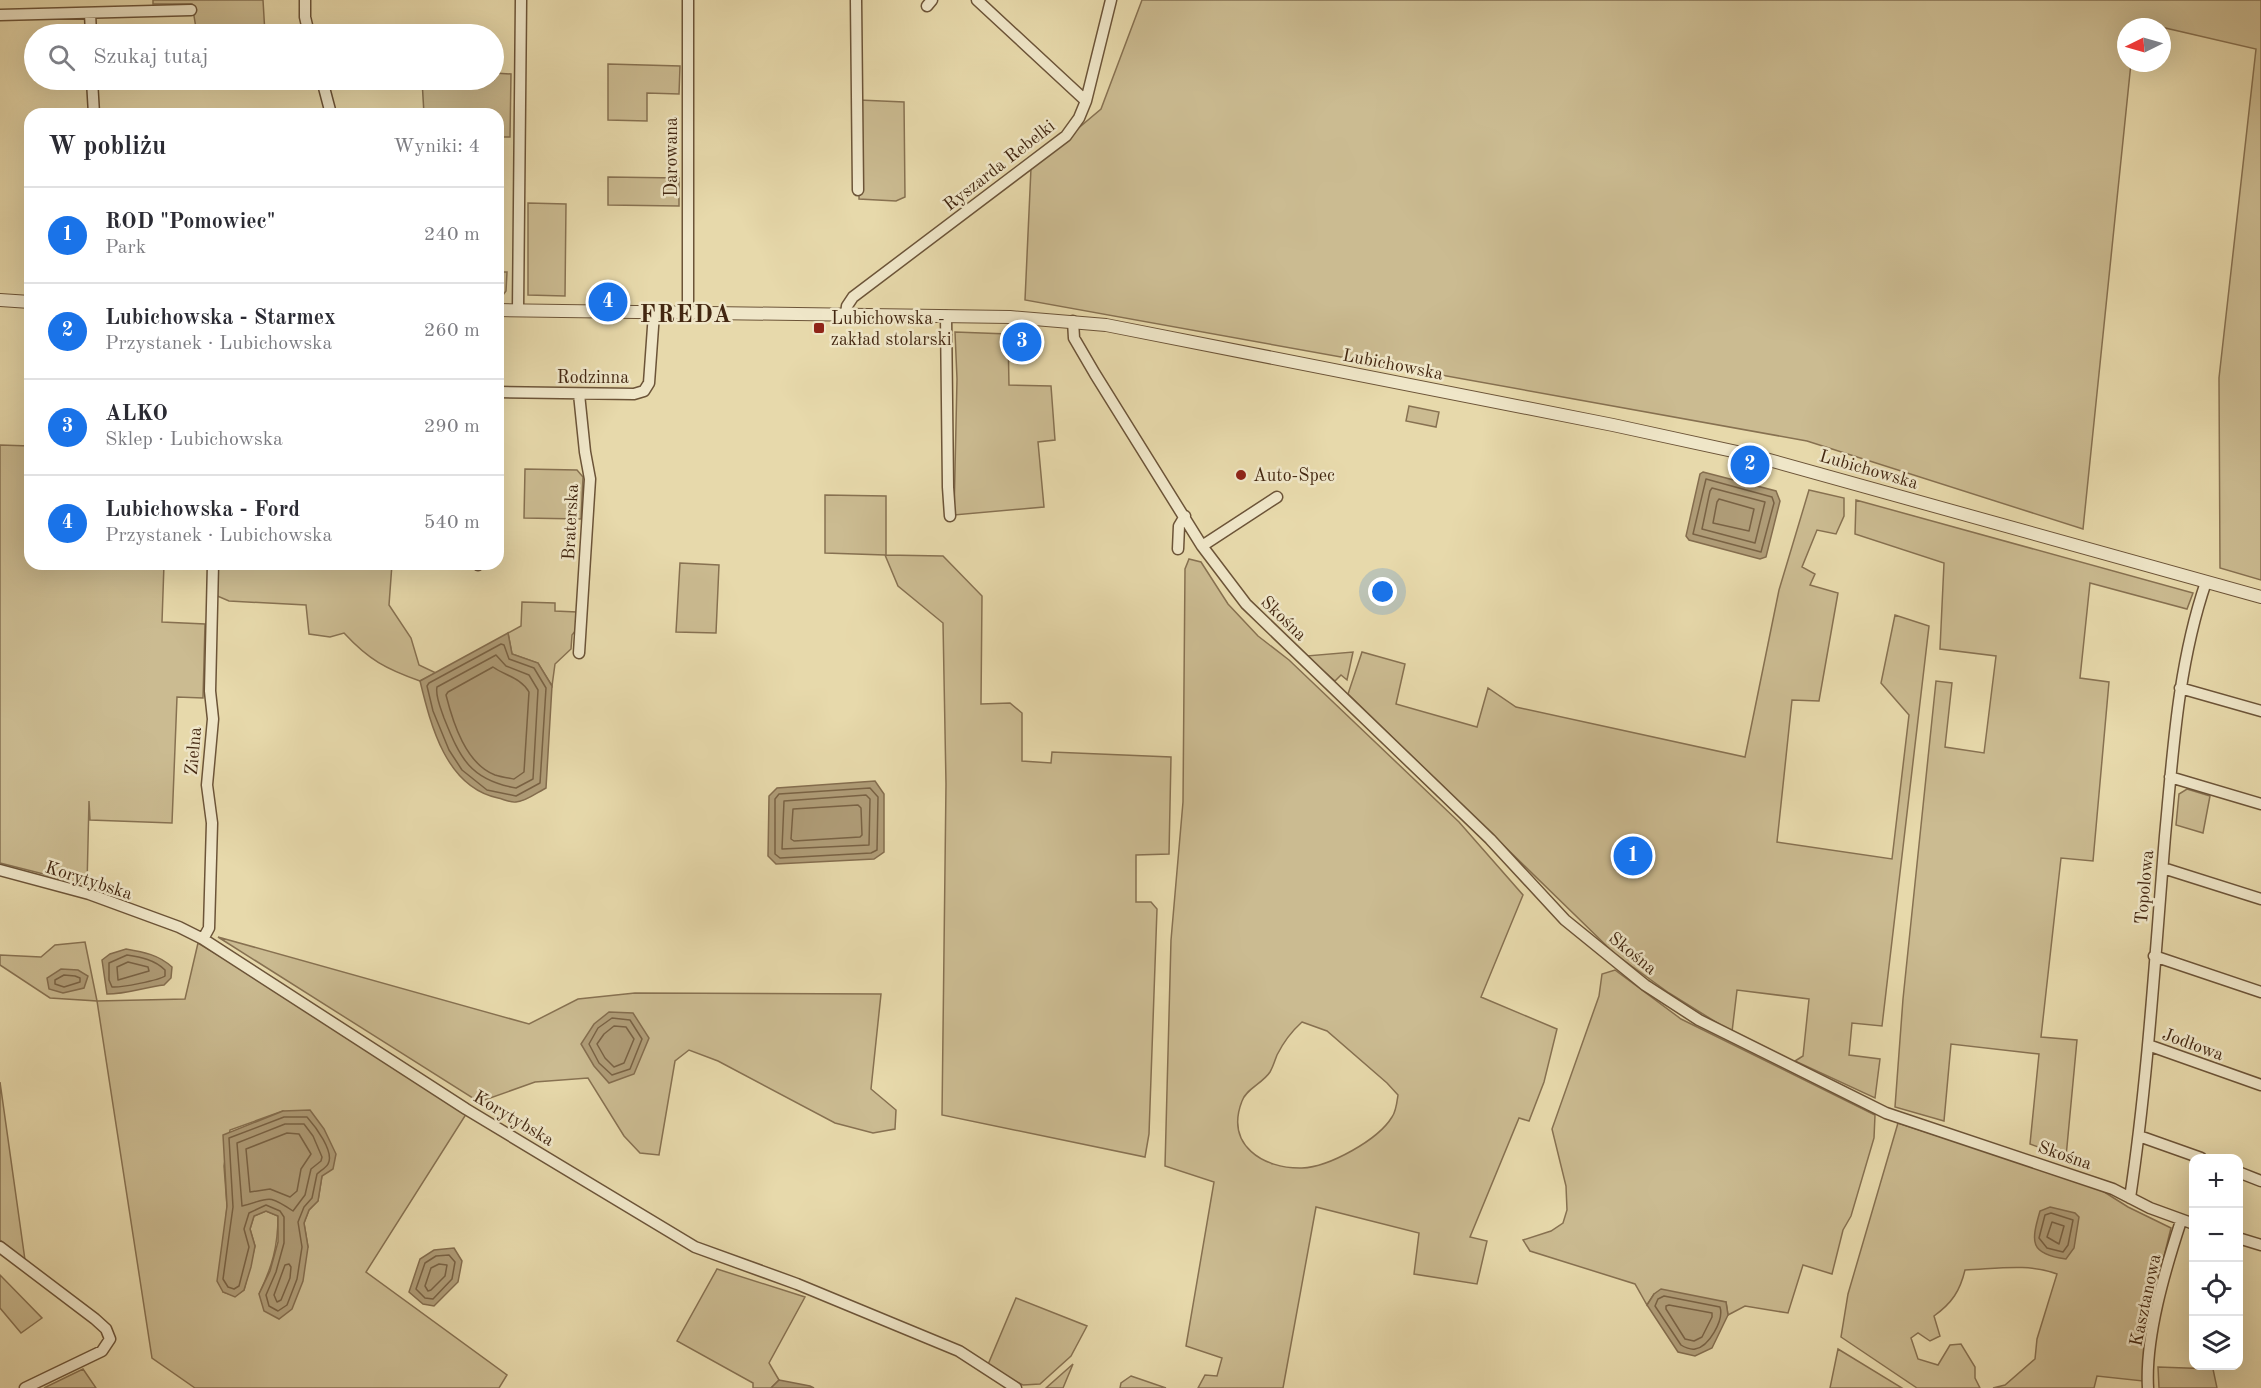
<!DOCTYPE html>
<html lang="pl">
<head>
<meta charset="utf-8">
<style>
  body { margin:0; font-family:"Old Standard TT",serif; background:#f2f2f3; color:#2b2b33 }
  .controls { position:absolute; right:18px; bottom:18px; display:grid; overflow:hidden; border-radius:12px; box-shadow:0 6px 24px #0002 }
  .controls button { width:54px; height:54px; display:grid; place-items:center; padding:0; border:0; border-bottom:2px solid #e1e1e2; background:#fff; color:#2b2b33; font:30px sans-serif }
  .compass { position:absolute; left:2117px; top:18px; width:54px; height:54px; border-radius:50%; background:#fff; box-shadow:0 6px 24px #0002; rotate:265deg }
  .you { position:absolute; left:1383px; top:592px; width:21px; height:21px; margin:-15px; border:4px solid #fff; border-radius:50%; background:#1a73e8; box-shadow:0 0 0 9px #1a73e833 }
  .badge { display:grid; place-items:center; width:39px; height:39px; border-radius:50%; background:#1a73e8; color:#fff; font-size:20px; font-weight:700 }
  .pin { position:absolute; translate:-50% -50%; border:3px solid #fff; box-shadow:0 2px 6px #0006 }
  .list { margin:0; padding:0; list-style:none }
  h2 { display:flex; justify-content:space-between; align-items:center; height:78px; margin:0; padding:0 24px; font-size:26px }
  h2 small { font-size:20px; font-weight:400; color:#7c7c81 }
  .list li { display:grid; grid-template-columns:39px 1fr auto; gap:18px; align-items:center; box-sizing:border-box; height:96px; padding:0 24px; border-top:2px solid #e1e1e2 }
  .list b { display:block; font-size:22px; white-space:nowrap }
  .list p { margin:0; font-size:20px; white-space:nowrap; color:#7c7c81 }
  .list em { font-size:20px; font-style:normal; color:#7c7c81 }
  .icon { flex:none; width:33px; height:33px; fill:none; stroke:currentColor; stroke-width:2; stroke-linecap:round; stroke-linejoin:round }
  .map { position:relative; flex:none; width:2261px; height:1388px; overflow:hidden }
  .search { position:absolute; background:#fff; box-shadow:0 6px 24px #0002; left:24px; top:24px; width:480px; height:66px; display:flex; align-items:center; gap:15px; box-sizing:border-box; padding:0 21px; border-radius:33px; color:#7c7c81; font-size:22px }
  .panel { position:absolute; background:#fff; box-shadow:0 6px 24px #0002; left:24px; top:108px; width:480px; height:462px; border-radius:18px }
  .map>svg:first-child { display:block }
  .green { fill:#cbbb91; stroke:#877151; stroke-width:1.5; fill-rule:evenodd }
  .water { fill:#af9c77; stroke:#846d4e; stroke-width:1.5 }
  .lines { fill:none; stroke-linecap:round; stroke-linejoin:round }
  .shore { stroke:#796244; stroke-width:1.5 }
  .minor-casing { stroke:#6c5438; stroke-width:13 }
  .tertiary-casing { stroke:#6c5438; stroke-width:14 }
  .minor { stroke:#efe6c8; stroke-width:10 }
  .tertiary { stroke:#efe6c8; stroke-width:12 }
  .poi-dot { fill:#8f2418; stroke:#efe6c8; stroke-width:2 }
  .labels { text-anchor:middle; stroke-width:5; stroke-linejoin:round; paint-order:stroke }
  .street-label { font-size:18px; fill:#432711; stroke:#efe6c8 }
  .poi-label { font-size:18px; fill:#432711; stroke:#efe6c8; text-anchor:start }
  .district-label { font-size:24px; font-weight:bold; letter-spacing:1.5px; fill:#432711; stroke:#efe6c8 }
</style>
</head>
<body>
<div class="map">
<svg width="2261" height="1388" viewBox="0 0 2261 1388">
  <rect width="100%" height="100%" fill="#e7d9ab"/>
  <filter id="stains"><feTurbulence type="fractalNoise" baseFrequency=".00333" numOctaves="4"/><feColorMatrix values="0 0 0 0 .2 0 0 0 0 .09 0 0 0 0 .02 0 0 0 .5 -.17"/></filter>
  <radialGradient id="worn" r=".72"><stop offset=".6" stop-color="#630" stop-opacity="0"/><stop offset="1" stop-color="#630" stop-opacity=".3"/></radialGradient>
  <!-- green -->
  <path class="green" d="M153,0H263L265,34H197L192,4H153Z
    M1142,0H2261V580L2220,568L2219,378L2256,49L2135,21L2134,27H2126V63H2131L2083,529L1807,441L1025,300L1031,168L1101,109Z
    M608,64L680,66L679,94L647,93V121L608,120Z
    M494,73L511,74L510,137H498V114H424L422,80H494Z
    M859,100L904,102L905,197L896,201L859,199Z
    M608,177L679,178V206L608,205Z
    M528,203L566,204L565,296L528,295Z
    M498,272H507L506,291L503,295H498Z
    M955,332L1008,334L1009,385L1051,386L1055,440L1038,442L1044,507L954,515L957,379Z
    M1409,406L1439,412L1436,427L1406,421Z
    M0,445L30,446V564H164L162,622L205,624L203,698L177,697L172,823L90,820L89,801L87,885L0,863Z
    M525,469L577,470L583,477L581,519L524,518Z
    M1809,490L1844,498V516L1836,534L1817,530L1802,567L1815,574L1810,585L1838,593L1819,701L1792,700L1777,842L1892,859L1909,715L1881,683L1895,615L1929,626L1882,1026L1852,1023L1849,1055L1880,1059L1875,1098L1795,1061L1803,1056L1809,999L1737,990L1732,1032L1669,993L1615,954L1348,694L1362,652L1405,664L1396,704L1477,727L1488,688L1516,707L1745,757L1779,590Z
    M825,495L886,496V555L943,556L982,596L981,704L1010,703L1022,713V761L1051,763L1052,752L1171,757L1169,854L1136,855V902H1151L1157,909L1149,1134L1145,1157L942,1115L946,784L943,623L898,586L885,555L825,553Z
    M1856,500L2193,593L2187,609L2090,583L2080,678L2109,682L2093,861L2061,858L2041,1037L2077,1040L2066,1157L2030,1144L2039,1054L1951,1044L1944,1121L1895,1107L1903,999L1936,681L1952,683L1945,747L1984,753L1996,656L1940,649L1944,563L1855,534Z
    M1189,559L1201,562L1228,604L1258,636L1289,660L1459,822L1523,895L1481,997L1557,1029L1544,1082L1529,1121L1519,1118L1470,1237L1487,1241L1477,1284L1414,1274L1419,1233L1316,1207L1283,1388H1198L1205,1375L1217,1376L1222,1358L1186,1346L1214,1182L1165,1166L1171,940L1183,802L1185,569ZM1302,1022L1327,1031L1387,1083L1398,1095C1397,1102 1396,1112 1392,1117C1378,1140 1329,1167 1302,1168C1263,1169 1225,1145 1242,1101C1246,1089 1263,1083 1270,1072C1273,1067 1275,1060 1277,1055C1283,1043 1292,1031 1302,1022Z
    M680,563L719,565L716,633L676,632Z
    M216,564H392L389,605L411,638L419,665L436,673L420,681C386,669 369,660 344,633L330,637L309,634L306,605L229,601L215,595Z
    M522,602L555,603V611L577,612L576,630L572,635L571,649L555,664L552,686L538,663L512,654L508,633L521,626Z
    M1353,652L1347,680L1341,675L1335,681L1306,656Z
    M2187,789L2210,796L2203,833L2176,825L2179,794Z
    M218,937L529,1024L578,999L635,993L881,994L871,1089L896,1110L895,1129L873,1133L835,1123L718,1061L689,1050L675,1061L659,1155L640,1153L624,1136L588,1078L535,1082L479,1102Z
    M85,942L97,1001L185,999L198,943L470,1108L366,1272L507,1375L499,1388H195L152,1358L97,1001L50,998L0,965V955L41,957L55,945ZM283,1111L322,1176L318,1201L309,1210L304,1223L308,1247L259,1294C272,1267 278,1247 278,1216L266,1211L254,1216L250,1229L255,1246L244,1290L235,1296L223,1292L224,1242L227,1206L224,1166L230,1130Z
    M1615,970L1681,1019L1875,1115L1874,1138L1851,1216L1843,1230L1832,1274L1803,1265L1788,1313L1745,1306L1728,1315L1726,1302L1654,1294L1647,1305L1635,1284L1530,1251L1523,1240L1551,1231L1563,1223L1567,1210L1566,1186L1552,1129L1599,996L1602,974Z
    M0,1082L25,1260L0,1240Z
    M1898,1123L2098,1188L2128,1207L2171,1228L2151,1309L2143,1381L2097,1376L2094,1388H1993L2005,1385L2035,1359L2037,1339L2057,1274C2029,1263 1995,1269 1965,1270C1960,1291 1952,1303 1934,1316L1940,1336L1930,1341L1918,1333L1911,1338L1918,1359L1938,1365L1950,1345L1961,1344L1975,1367V1378L1980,1388H1917L1841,1337L1848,1294Z
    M717,1269L805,1297L769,1363L779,1380L771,1388H753V1383L677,1341Z
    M0,1275L42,1318L21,1333L0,1308Z
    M1016,1298L1087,1326L1071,1356L1040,1384L1023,1385L987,1367Z
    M1838,1349L1902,1388H1830Z
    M1073,1364L1063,1388H1046Z
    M2158,1367L2213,1369L2217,1388H2159Z
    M83,1369L96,1388H44Z
    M1131,1376L1166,1388H1120L1121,1383Z"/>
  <!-- water -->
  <path class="water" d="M1703,472L1776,491L1780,501L1766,557L1760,559L1689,540L1686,536L1700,474Z
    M508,633L512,654L538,663L552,686L546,788C538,792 525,802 516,802C511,803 503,799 498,798C446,787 431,726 420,681Z
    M875,781L884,794V852L874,859L776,864L768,856L769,796L777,788Z
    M126,949C144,952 159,955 172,967L171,978L164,985C145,987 127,994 107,994L102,960L110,954Z
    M61,969L78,970L88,976L84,988L63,993L49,989L47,978Z
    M609,1012L633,1013L649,1038L634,1074L609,1083L594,1066L581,1044L594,1024Z
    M310,1110L324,1129L336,1154L333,1169L322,1176L318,1201L309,1210L304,1223L308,1247L303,1281L292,1309L279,1319L264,1311L259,1294L270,1271L278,1242V1216L266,1211L254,1216L250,1229L255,1246L251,1267L244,1290L235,1297L223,1292L217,1281L227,1206L223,1135L283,1111Z
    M2050,1207L2075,1213L2079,1217L2074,1248L2066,1259C2029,1254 2031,1242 2040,1211Z
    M454,1248L462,1261L458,1282L434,1306L423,1304L409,1292L420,1259L434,1250Z
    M1661,1289L1726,1302L1728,1315L1712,1348L1695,1356L1678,1352L1647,1305L1654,1294Z
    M779,1380L810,1386L814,1388H771Z"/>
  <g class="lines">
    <!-- shore -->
    <path class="shore" d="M1706,479L1772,497L1774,503L1761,552L1693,534Z
      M1712,488L1765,502L1755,543L1702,529L1710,491Z
      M1719,499L1754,509L1749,531L1713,523L1717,502Z
      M501,644L504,645L509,659L534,668L546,688L540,783L516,796L487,790L462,770L449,750L433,711L427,686L429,683Z
      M496,655L506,666L529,675L538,690L533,779L516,788C470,780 460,758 444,718C441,709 435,696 437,687Z
      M493,667C506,676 521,678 529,692L524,772L514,779C508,778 501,777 495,775C466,764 453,723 446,695L448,692Z
      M870,788L878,797L877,850L871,853L780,858L775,854V799L779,794Z
      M866,795L870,799L869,845L782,849L784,801Z
      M858,805L861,808L862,835L860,837L794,841L791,839L793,809Z
      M127,955C141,957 155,960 165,970V976C160,980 120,988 112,987L109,980V963Z
      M128,962L148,967L149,971L118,980L117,967Z
      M64,975L75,976L80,978V982L64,987L55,984V980Z
      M612,1018L630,1020L642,1039L630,1069L612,1075L599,1063L589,1044L598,1028Z
      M614,1026L626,1027L634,1039L624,1063L614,1067L605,1058L597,1044L604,1034Z
      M284,1117H307C315,1126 335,1152 328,1164C326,1168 320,1171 317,1174L312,1198L304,1207L298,1222L302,1247L297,1279L287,1305L278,1311L269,1306L266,1295L276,1272L284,1243V1217L280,1211L266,1205L249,1213L244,1229L249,1247L239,1286L234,1289L228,1287L223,1279L233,1207L229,1138Z
      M285,1124H304L313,1136L322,1157L321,1161L311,1169L305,1195L293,1211C266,1193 270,1199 242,1206L237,1143Z
      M287,1133L299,1134L311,1154L301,1169L297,1191L290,1197L270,1189L250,1192L246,1149Z
      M2051,1213L2073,1220L2068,1245L2063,1252L2047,1248L2039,1238L2045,1215Z
      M2052,1222L2064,1226L2059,1244L2047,1237Z
      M449,1255L455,1262L452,1279L433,1299L425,1298L416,1289L425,1263L436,1256Z
      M289,1264L291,1267L290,1278L281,1300L277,1302L274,1295L285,1265Z
      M439,1264L447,1265L445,1276L431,1290L428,1291L425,1286L431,1268Z
      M1664,1296L1720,1307C1724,1320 1709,1347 1695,1349C1691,1350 1684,1347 1681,1345L1655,1306L1658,1299Z
      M1669,1305L1712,1313V1317L1702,1337L1694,1341L1685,1339L1666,1309V1306Z"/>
    <!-- minor casing -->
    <g class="minor-casing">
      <path id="minor" d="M305,0V17L309,34
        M688,0V313
        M856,0L858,190
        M977,0L1086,101
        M927,6L932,0
        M90,13L91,34
        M0,15L191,10
        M92,80L94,114
        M322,80L331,114
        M518,310L521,0
        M846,314L847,306L853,297L1066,136L1079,118L1086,101L1111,0
        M946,316L948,487L950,516
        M1073,321L1074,338L1095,374L1202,546L1246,604L1490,839L1565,920L1645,985L1699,1020L1886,1113L2113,1189L2150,1208L2194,1224
        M498,392L634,394L644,391L649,383L654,313
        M579,394L585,452L590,479L579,653
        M1202,546L1277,497
        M1178,549L1179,526L1185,516
        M478,565V564
        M2180,688L2261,711
        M2170,777L2261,804
        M2163,868L2261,899
        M0,870L89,894L179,927L203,939L466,1109L695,1247L797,1284L959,1351L1016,1388
        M203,939L209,928L212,823L207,785L213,719L210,691L213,564
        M2154,956L2261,992
        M2148,1045L2261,1085
        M2139,1136L2201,1158
        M2238,1172L2261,1181
        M2130,1198C2148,1078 2155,957 2165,836C2173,751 2178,664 2206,582
        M2238,1238L2261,1245
        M0,1247L95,1319L106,1329L110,1339L102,1351L25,1388
        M2148,1388C2145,1337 2165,1270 2181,1221"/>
    </g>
    <!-- tertiary casing -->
    <g class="tertiary-casing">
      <path id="tertiary" d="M0,300L30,302
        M498,310L1010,317L1106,325L1613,425L1751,455L2261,597"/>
    </g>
    <!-- minor -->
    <use href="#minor" class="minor"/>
    <!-- tertiary -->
    <use href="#tertiary" class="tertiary"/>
  </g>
  <!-- markers -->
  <g class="poi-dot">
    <rect x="813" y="322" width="12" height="12" rx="3"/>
    <circle cx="1241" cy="475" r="6"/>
  </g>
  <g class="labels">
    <!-- street labels -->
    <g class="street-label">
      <text transform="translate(671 157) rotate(-90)" y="6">Darowana</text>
      <text transform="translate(999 165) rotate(-38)" y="6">Ryszarda Rebelki</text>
      <text transform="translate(1393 364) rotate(11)" y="6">Lubichowska</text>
      <text x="593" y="383">Rodzinna</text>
      <text transform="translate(1869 469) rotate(16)" y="6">Lubichowska</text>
      <text transform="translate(570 522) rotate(-87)" y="6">Braterska</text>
      <text transform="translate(1284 618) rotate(44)" y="6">Skośna</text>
      <text transform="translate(193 751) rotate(-85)" y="6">Zielna</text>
      <text transform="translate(89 880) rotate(18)" y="6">Korytybska</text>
      <text transform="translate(2144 887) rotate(-85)" y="6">Topolowa</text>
      <text transform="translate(1633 953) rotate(39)" y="6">Skośna</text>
      <text transform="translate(2193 1044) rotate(20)" y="6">Jodłowa</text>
      <text transform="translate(514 1118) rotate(31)" y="6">Korytybska</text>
      <text transform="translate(2065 1155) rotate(19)" y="6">Skośna</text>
      <text transform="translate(2145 1300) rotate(-78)" y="6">Kasztanowa</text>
    </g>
    <!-- poi labels -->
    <g class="poi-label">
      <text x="831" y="324">Lubichowska -<tspan x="831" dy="21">zakład stolarski</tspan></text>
      <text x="1253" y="481">Auto-Spec</text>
    </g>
    <!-- district labels -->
    <g class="district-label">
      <text x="686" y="322">FREDA</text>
    </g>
  </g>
  <rect width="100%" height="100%" filter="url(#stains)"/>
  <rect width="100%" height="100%" fill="url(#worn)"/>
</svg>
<div class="controls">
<button>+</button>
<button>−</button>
<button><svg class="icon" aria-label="locate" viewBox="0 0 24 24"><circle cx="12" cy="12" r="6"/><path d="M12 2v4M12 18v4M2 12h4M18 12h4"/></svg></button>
<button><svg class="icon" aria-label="layers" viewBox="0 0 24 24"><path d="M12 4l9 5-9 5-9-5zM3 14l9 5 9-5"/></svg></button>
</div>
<svg class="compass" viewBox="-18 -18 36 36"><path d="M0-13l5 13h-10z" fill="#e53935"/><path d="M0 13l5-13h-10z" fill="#7c7c81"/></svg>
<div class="you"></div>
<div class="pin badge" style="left:1633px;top:856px">1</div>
<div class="pin badge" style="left:1750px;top:465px">2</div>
<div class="pin badge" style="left:1022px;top:342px">3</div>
<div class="pin badge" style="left:608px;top:302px">4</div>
<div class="search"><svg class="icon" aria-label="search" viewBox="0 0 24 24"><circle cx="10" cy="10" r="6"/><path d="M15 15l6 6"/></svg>Szukaj tutaj</div>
<section class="panel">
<h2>W pobliżu<small>Wyniki: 4</small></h2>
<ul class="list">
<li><span class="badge">1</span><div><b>ROD &quot;Pomowiec&quot;</b><p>Park</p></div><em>240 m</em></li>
<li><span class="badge">2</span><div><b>Lubichowska - Starmex</b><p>Przystanek · Lubichowska</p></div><em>260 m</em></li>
<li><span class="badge">3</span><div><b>ALKO</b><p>Sklep · Lubichowska</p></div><em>290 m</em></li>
<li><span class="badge">4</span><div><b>Lubichowska - Ford</b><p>Przystanek · Lubichowska</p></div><em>540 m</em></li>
</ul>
</section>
</div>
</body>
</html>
